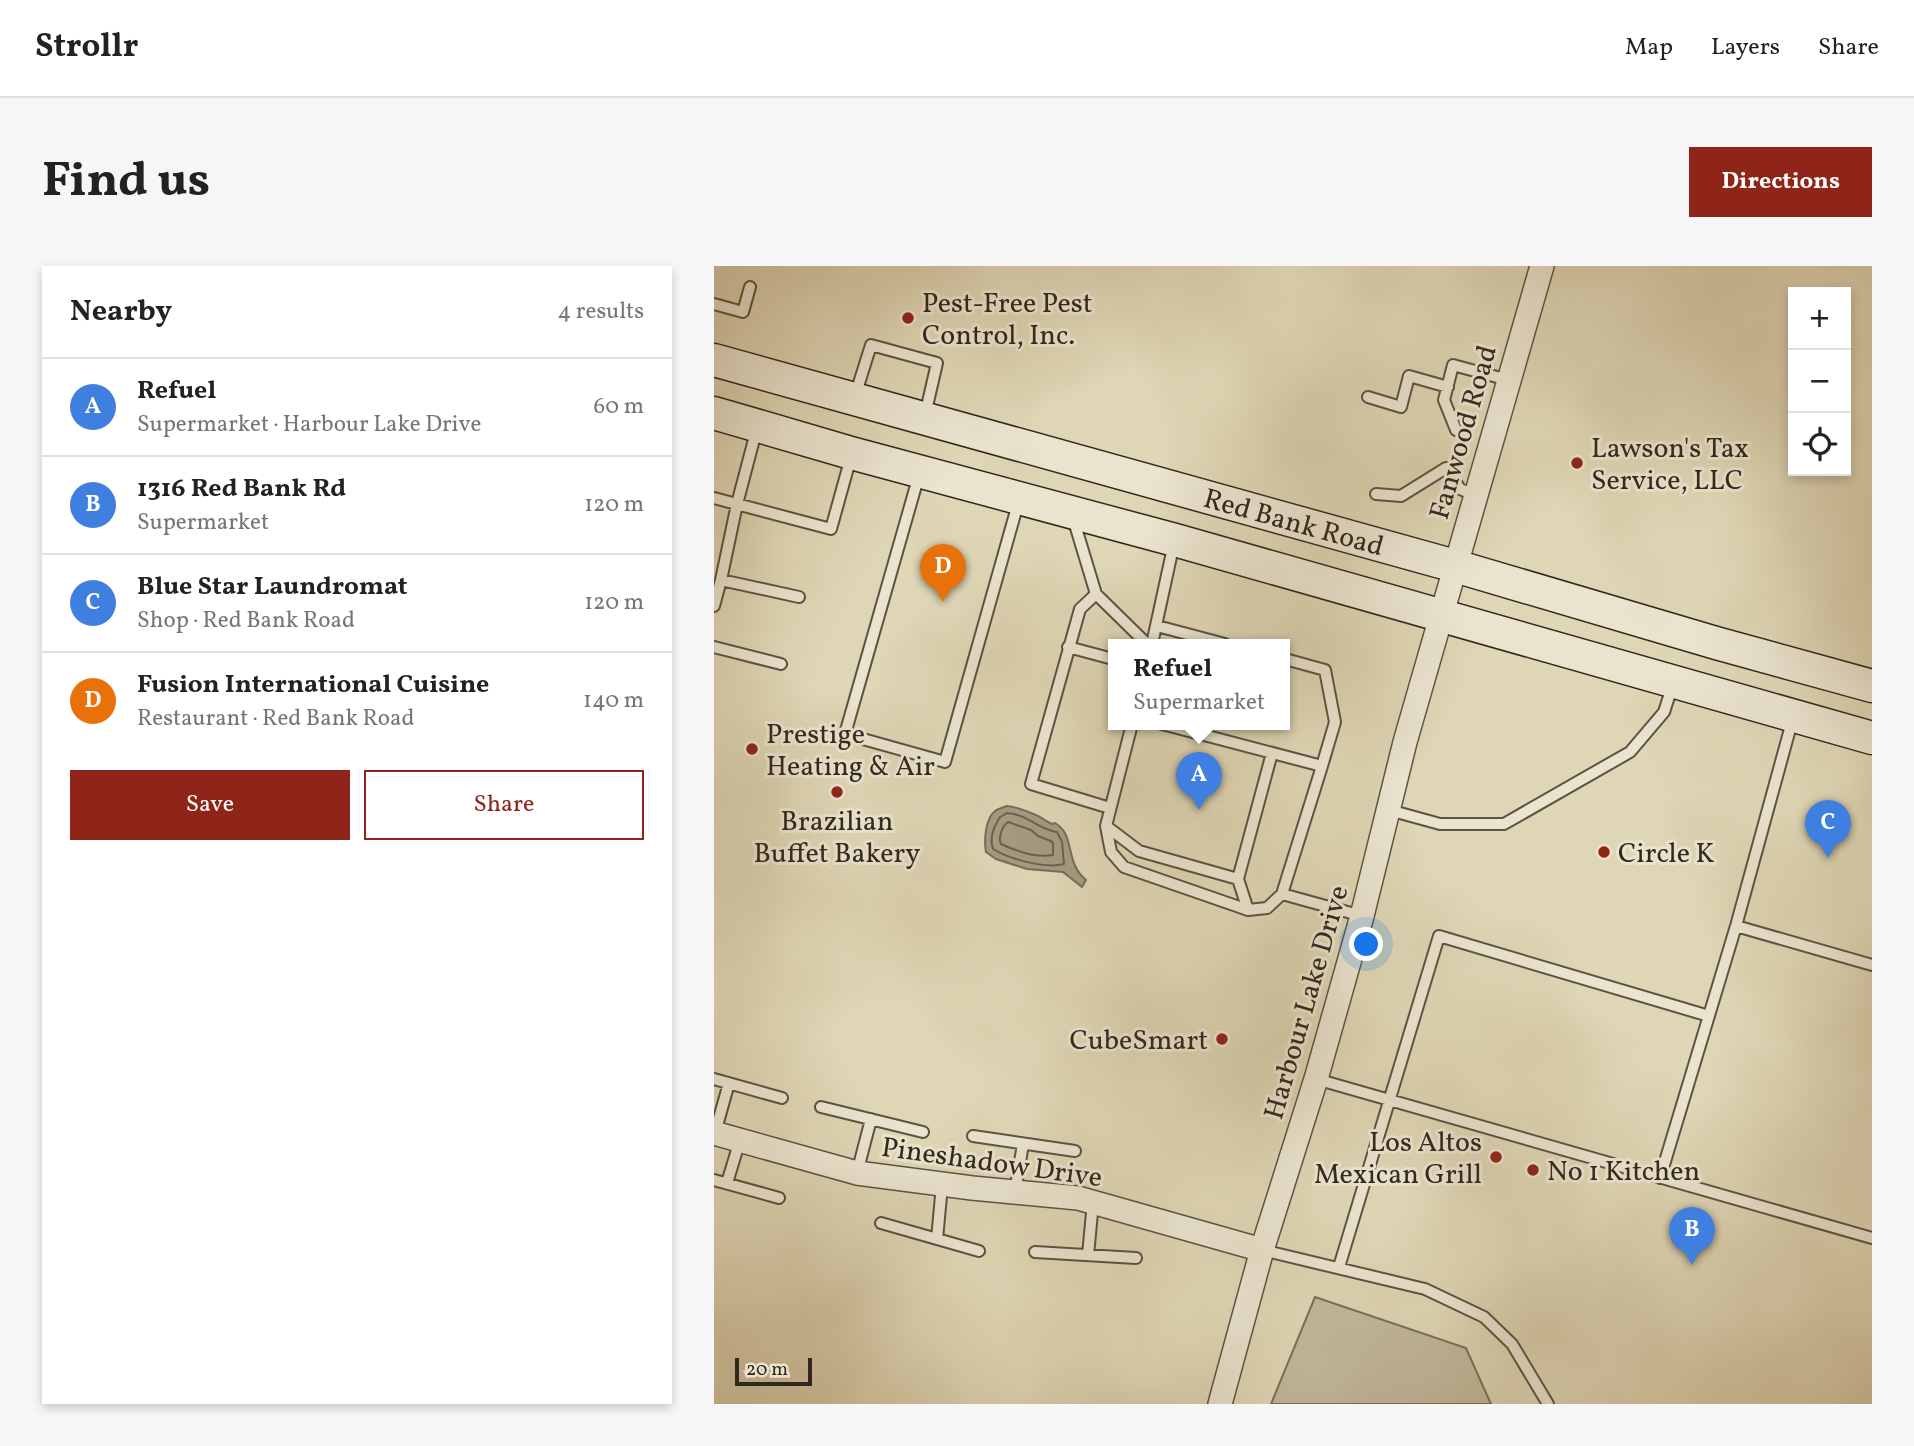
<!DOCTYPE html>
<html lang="en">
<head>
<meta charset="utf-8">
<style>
  body { margin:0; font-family:Vollkorn,serif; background:#f6f6f6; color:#222 }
  .controls { position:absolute; right:21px; top:21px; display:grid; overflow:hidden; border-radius:0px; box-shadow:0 4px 10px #0003 }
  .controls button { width:63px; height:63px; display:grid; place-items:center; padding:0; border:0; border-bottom:2px solid #e0e0e0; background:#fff; color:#222; font:35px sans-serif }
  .scale { position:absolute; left:21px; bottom:18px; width:77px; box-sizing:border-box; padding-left:7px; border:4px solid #31281d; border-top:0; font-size:19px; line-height:24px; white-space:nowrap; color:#31281d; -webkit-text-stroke:5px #eae4cf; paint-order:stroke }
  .you { position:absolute; left:653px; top:679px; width:24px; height:24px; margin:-18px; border:5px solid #fff; border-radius:50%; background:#1a73e8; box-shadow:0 0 0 10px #1a73e833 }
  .badge { display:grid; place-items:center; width:46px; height:46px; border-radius:50%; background:#8f2418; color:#fff; font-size:23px; font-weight:700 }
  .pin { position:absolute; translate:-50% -58px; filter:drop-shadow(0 2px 4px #0008) }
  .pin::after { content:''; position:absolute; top:37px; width:24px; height:21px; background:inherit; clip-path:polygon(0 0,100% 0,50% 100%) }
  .popup { position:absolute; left:394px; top:373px; width:182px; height:91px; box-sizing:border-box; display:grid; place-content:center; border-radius:0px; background:#fff; filter:drop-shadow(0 2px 5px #0005); font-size:23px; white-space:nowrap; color:#767676 }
  .popup b { font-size:26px; color:#222 }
  .popup::after { content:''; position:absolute; left:50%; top:100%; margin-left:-14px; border:14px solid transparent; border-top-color:#fff }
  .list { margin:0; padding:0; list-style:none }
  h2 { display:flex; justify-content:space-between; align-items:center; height:91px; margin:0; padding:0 28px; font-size:30px }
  h2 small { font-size:23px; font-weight:400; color:#767676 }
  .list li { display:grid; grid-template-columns:46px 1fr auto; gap:21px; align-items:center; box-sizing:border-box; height:98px; padding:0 28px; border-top:2px solid #e0e0e0 }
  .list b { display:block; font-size:26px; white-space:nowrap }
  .list p { margin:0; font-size:23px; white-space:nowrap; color:#767676 }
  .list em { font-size:23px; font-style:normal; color:#767676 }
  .actions { display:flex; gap:14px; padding:21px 28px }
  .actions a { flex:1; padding:16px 0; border:2px solid #8f2418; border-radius:0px; text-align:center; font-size:24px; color:#8f2418 }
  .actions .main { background:#8f2418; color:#fff }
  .icon { flex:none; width:38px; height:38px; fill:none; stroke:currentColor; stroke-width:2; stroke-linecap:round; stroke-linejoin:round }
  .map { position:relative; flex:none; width:1158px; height:1138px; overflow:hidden; border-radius:0px }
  header { display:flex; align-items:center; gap:42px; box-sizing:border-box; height:98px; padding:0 35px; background:#fff; border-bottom:2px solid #e0e0e0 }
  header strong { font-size:33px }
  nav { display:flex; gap:38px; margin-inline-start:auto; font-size:24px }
  .intro { display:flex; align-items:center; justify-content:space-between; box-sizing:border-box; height:168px; padding:0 42px }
  h1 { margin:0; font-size:49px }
  .button { padding:18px 32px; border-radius:0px; background:#8f2418; color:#fff; font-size:24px; font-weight:700 }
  main { display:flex; gap:42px; padding:0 42px }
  aside { flex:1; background:#fff; border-radius:0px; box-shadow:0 4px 10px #0003 }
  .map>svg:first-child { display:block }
  .green { fill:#c1b89b; stroke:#79705c; stroke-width:2 }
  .water { fill:#a49b81; stroke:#766d59; stroke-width:2 }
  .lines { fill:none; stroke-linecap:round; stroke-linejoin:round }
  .shore { stroke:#6a624f; stroke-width:2 }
  .lane-casing { stroke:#5c5443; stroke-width:14 }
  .street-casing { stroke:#5c5443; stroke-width:26 }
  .secondary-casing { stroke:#31281d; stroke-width:35 }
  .lane { stroke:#eae4cf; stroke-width:10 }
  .street { stroke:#eae4cf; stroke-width:23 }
  .secondary { stroke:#eae4cf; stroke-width:32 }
  .poi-dot { fill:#8f2418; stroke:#eae4cf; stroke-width:2.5 }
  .labels { text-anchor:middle; stroke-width:6; stroke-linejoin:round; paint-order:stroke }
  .poi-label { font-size:28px; fill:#31281d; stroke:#eae4cf; text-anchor:start }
  .street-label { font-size:28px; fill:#31281d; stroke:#eae4cf }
</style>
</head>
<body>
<header>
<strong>Strollr</strong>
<nav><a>Map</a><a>Layers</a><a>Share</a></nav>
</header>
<div class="intro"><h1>Find us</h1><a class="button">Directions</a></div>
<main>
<aside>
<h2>Nearby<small>4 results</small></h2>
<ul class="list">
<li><span class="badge" style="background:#3f7fe0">A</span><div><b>Refuel</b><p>Supermarket · Harbour Lake Drive</p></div><em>60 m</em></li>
<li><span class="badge" style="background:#3f7fe0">B</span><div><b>1316 Red Bank Rd</b><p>Supermarket</p></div><em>120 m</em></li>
<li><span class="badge" style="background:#3f7fe0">C</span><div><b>Blue Star Laundromat</b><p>Shop · Red Bank Road</p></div><em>120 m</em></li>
<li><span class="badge" style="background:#e8710a">D</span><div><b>Fusion International Cuisine</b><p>Restaurant · Red Bank Road</p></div><em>140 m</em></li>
</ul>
<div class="actions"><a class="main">Save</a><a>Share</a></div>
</aside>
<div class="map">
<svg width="1158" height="1138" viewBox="0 0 1158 1138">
  <rect width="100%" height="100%" fill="#dfd6b5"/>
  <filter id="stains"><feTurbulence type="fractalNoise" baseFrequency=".00286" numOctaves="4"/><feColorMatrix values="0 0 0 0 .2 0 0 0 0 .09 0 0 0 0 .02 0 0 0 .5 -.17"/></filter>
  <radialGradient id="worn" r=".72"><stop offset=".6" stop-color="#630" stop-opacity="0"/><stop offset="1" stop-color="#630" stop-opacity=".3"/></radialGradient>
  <!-- green -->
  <path class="green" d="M601,1031L752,1082L777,1138H557Z"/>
  <!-- water -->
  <path class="water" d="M293,540C303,541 313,545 322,549C329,552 332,556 338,558L341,557C362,569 350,596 372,614L368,621L349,606L313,603L282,593L272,586C270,575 271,553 281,545C284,542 289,542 293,540Z"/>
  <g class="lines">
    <!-- shore -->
    <path class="shore" d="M293,547C313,548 325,564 343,566L348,576L350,598C332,603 295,593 279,583C275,571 280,561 286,551Z
      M294,556L317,564L324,570L337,575L339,577V589C323,592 302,585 287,578C284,572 288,560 294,556Z"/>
    <!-- lane casing -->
    <g class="lane-casing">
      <path id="lane" d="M0,38L29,46L36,21
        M141,130L157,79L223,97L211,149
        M654,131L687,141L695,110L734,121
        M43,162L23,238L7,314L85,331
        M742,164L730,134L739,99L794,114
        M205,209L131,468L231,496L305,234
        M662,228L687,230L732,202L746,223L761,229
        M0,232L117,263L137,191
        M359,252L382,328L433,378
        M382,328L366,343L317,518L396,542
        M0,340L7,314
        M443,360L511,378
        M438,378L460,277
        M0,381L67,398
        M354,381L399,393
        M418,458L392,560L397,586L410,601L534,644L553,642L568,628
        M448,458L608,500L621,456L611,404L571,393
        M608,500L568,628L648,650
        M675,544L726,558H790L916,486L950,446L959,418
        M392,560L425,585L524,613L558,487
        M524,613L534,644
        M1022,660L1158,699
        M0,813L68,832
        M602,813L1158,972
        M107,841L209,866
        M1,867L15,817
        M259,870L361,885
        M143,907L157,853
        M946,912L1022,660L1079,452
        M0,914L65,932
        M13,917L26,874
        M301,926L309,878
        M167,957L265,985
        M223,973L228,919
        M548,984L711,1023L770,1051L798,1078L834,1138
        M321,986L422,992
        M374,989L379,936
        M625,1001L725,670L995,750"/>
    </g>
    <!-- street casing -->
    <g class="street-casing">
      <path id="street" d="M0,867L143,907L258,922L364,932L548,984
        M506,1138L548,984L602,813L648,650L691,476L828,0"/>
    </g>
    <!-- secondary casing -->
    <g class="secondary-casing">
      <g id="secondary">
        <path id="s1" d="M0,94L741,300L1002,377L1158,420"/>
        <path d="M0,147L137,187L461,274L1158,472"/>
      </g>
    </g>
    <!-- lane -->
    <use href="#lane" class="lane"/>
    <!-- street -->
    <use href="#street" class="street"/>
    <!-- secondary -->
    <use href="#secondary" class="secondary"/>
  </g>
  <!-- markers -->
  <g class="poi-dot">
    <circle cx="194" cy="52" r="7"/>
    <circle cx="863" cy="197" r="7"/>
    <circle cx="38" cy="483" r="7"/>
    <circle cx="123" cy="526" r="7"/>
    <circle cx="890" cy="586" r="7"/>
    <circle cx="508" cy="773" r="7"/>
    <circle cx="782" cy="891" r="7"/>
    <circle cx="819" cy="904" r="7"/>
  </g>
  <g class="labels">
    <!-- poi labels -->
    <g class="poi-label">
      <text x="208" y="46">Pest-Free Pest<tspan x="208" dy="32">Control, Inc.</tspan></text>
      <text x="877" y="191">Lawson's Tax<tspan x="877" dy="32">Service, LLC</tspan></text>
      <text x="52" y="477">Prestige<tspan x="52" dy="32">Heating &amp; Air</tspan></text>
      <text x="123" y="564" text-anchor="middle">Brazilian<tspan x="123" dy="32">Buffet Bakery</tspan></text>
      <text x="904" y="596">Circle K</text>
      <text x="494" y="783" text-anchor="end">CubeSmart</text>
      <text x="768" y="885" text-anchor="end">Los Altos<tspan x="768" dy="32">Mexican Grill</tspan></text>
      <text x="833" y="914">No 1 Kitchen</text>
    </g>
    <!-- street labels -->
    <g class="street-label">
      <text transform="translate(748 166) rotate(-74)" y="10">Fanwood Road</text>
      <text dy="10" stroke="none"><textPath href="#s1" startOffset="602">Red Bank Road</textPath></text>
      <text transform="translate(591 736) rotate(-74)" y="10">Harbour Lake Drive</text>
      <text transform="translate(278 895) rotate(8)" y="10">Pineshadow Drive</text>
    </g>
  </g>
  <rect width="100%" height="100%" filter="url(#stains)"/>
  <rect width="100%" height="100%" fill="url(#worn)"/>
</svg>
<div class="controls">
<button>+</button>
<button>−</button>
<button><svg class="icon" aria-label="locate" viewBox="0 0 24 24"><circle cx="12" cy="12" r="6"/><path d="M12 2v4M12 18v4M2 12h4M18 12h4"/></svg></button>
</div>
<div class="scale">20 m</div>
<div class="you"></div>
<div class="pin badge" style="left:485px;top:544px;background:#3f7fe0">A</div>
<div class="popup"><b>Refuel</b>Supermarket</div>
<div class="pin badge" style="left:978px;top:999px;background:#3f7fe0">B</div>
<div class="pin badge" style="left:1114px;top:592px;background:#3f7fe0">C</div>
<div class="pin badge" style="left:229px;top:336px;background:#e8710a">D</div>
</div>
</main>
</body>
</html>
